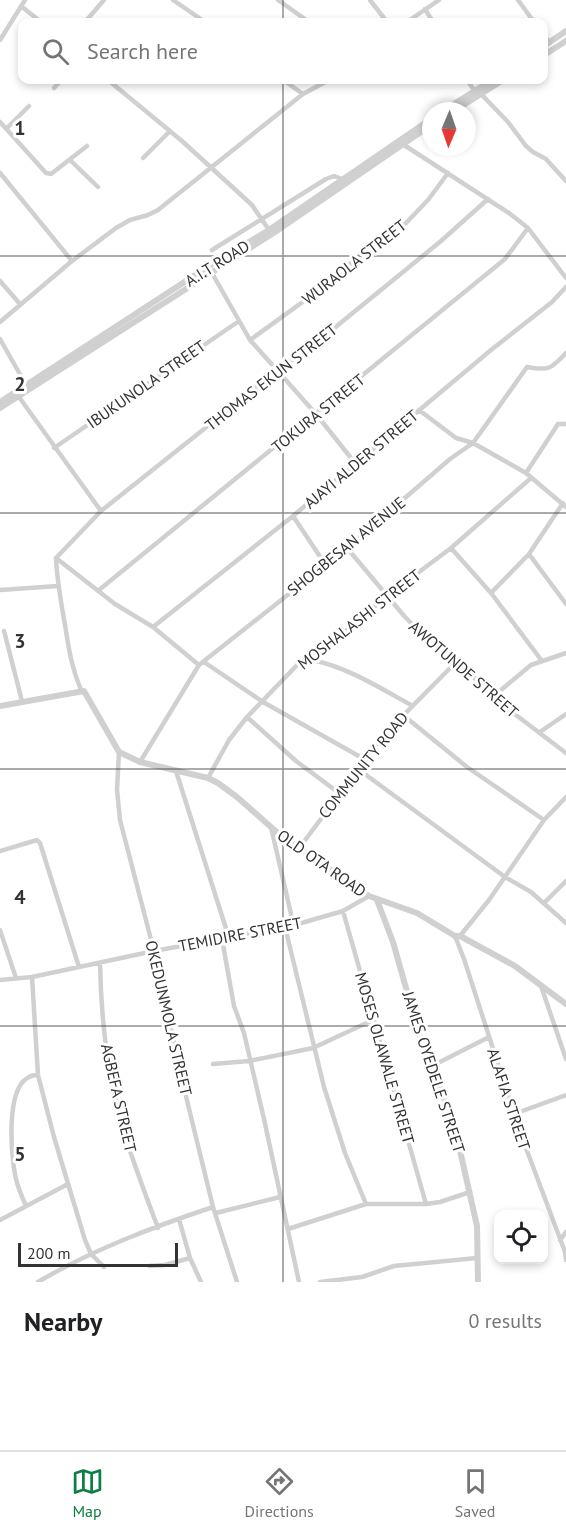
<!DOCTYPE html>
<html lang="en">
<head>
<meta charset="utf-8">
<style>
  body { margin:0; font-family:"PT Sans",sans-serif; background:#f6f6f6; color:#202124 }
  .controls { position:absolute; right:18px; bottom:18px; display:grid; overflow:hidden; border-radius:12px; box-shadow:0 3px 9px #0003 }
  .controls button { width:54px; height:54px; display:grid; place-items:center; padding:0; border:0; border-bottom:2px solid #e0e0e0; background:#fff; color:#202124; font:30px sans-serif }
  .compass { position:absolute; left:422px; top:102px; width:54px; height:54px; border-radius:50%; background:#fff; box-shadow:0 3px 9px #0003; rotate:182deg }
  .scale { position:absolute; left:18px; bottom:15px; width:160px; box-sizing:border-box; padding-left:6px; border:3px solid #333; border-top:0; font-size:16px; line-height:21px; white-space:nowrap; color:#333; -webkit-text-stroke:4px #fff; paint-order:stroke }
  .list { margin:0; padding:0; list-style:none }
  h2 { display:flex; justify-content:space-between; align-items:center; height:78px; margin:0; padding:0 24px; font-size:26px }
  h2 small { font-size:20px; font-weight:400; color:#757577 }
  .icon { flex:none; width:33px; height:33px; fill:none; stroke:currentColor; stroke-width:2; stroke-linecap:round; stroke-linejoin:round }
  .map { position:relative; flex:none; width:566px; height:1282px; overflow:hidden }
  .search { position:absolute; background:#fff; box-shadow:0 3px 9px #0003; left:18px; right:18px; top:18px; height:66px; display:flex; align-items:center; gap:15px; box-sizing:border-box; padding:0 21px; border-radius:12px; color:#757577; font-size:22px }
  .sheet { height:168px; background:#fff }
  nav { display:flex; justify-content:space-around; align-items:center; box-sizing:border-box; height:84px; border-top:2px solid #e0e0e0; background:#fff; font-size:16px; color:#757577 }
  nav a { display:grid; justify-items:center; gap:3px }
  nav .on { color:#0b8043 }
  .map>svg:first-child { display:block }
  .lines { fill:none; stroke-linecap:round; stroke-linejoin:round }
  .minor { stroke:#d0d0d0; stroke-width:4.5 }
  .tertiary { stroke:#d0d0d0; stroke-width:6 }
  .grid { fill:none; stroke:#333; stroke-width:1.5; stroke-opacity:0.55 }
  .labels { text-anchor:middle; stroke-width:6; stroke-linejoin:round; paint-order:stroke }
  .street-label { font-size:16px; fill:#333; stroke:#fff }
  .grid-label { font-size:20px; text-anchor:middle; font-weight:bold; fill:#333; stroke:#fff; stroke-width:6; stroke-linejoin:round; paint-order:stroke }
</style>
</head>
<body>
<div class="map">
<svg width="566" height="1282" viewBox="0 0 566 1282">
  <rect width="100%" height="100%" fill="#fff"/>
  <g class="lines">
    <!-- minor -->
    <path class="minor" d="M173,0L205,22
      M278,0L309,22
      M370,0L387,22
      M518,0L534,22
      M21,6L41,22
      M425,9L433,22
      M85,22L104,0
      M407,22L439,0
      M544,35L549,42
      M0,40L25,0
      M108,80L182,141L252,205L269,230
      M283,80L303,94
      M467,80L474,90
      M54,88L61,80
      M481,94L508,122L526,146L533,152L546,159L566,181
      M0,122L46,173L51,174L87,146
      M7,128L29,106
      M404,145L509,213L528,228L566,278
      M143,158L170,131
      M70,160L98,187
      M0,173L72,261
      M212,250L326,179L334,176L342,179
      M212,273L250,340L316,414L355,463
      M0,281L20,304
      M0,322L72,261L116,228L130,220L148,215L158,210L303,94L329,80
      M0,339L26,385
      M250,340L322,288L363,253L406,223L428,200L448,173
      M19,397L101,511
      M419,410L456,438L473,443L526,473L566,507
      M54,448L239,321
      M526,473L558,424H566
      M293,516L325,564
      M347,548L405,617L427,639L456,662L516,715L566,753
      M451,548L491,593L542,661
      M529,554L566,604
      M56,558L101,511L277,371L327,334L441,241L488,199
      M56,558L115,604L153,627L199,665
      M56,558C57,581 61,602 65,625C69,649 71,666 81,690
      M0,590L58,586
      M99,590L505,259L528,228
      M491,593L529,554L563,503
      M153,627L293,516L491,350L552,302L566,287
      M4,631L22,701
      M312,660C347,667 380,688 411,705
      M204,662L263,702L364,759
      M495,695L531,665L566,653
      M403,715L467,767L544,820
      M247,717L296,761L339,793
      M540,732L566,714
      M119,752L117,790L120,820L154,951L183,1084L213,1207L237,1282
      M140,762L199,665L347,548L450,459L473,443L527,367C549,371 551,369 566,353
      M358,769L505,877L531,892L566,923
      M176,771L229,938
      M208,778L229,740L247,717L301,661L312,660L387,596L451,548L531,478
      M271,827L291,914V926
      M300,847L382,737L456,662
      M0,851L37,840L40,843L79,967
      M544,903L566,881
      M343,911L426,1204
      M285,927L324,1087L345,1153L366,1204
      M0,930L16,978
      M455,936L464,959L520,1132L565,1252L566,1260
      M460,936L489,900L544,820L566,797
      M222,939L234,1006L244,1033L264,1119L299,1282
      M100,963C101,1018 108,1079 124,1132C134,1165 146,1196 158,1228
      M32,977L38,1075L54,1137L85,1240L91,1254L104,1267
      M0,980L32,977L154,951L291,926L343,911L369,896
      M541,986L566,1059
      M213,1064L249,1061L313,1048L373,1020
      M432,1066L489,1037
      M514,1114L566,1095
      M26,1206C22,1197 18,1188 16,1179C11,1158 5,1088 29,1077C32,1075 35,1075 38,1075
      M216,1213L280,1197
      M179,1219L190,1258L201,1282
      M0,1220L68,1184
      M288,1229L366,1204H426L440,1202L470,1192
      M560,1240L566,1232
      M149,1266L165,1265L190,1258
      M38,1282C92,1250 153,1227 213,1207
      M320,1282L362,1277L394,1266L477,1258"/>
    <!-- tertiary -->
    <path class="tertiary" d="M544,46L566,31
      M544,55L566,41
      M443,111L492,80
      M454,111L503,80
      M0,402L209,266L269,230L431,119
      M0,408L275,232L431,125
      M0,706L84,691L119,752L140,762L208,778L218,783L237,797L280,835L369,896L417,913L455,936H460L515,966L566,1004
      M377,900L393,942L419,1034L454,1124L477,1226L478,1282"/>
  </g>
  <!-- grid -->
  <path class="grid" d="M283,0V22M283,80V1282M0,256H566M0,513H566M0,769H566M0,1026H566"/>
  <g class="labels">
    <!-- street labels -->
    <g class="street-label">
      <text transform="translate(354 262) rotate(-38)" y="6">WURAOLA STREET</text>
      <text transform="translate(217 263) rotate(-32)" y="6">A.I.T ROAD</text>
      <text transform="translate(271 377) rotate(-38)" y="6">THOMAS EKUN STREET</text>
      <text transform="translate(146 384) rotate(-35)" y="6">IBUKUNOLA STREET</text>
      <text transform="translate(318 413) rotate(-39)" y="6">TOKURA STREET</text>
      <text transform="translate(361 459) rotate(-40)" y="6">AJAYI ALDER STREET</text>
      <text transform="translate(346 546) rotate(-39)" y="6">SHOGBESAN AVENUE</text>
      <text transform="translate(359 619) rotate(-38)" y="6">MOSHALASHI STREET</text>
      <text transform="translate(464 669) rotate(41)" y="6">AWOTUNDE STREET</text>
      <text transform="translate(363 765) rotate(-51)" y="6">COMMUNITY ROAD</text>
      <text transform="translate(322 863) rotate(35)" y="6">OLD OTA ROAD</text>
      <text transform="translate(240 934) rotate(-11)" y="6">TEMIDIRE STREET</text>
      <text transform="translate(169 1018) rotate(77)" y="6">OKEDUNMOLA STREET</text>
      <text transform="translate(385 1058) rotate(74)" y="6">MOSES OLAWALE STREET</text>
      <text transform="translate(434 1072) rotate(72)" y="6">JAMES OYEDELE STREET</text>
      <text transform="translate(119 1098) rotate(77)" y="6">AGBEFA STREET</text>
      <text transform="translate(509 1099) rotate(72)" y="6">ALAFIA STREET</text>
    </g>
  </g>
  <g class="grid-label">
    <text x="20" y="135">1</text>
    <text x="20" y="391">2</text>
    <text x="20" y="648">3</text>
    <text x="20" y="904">4</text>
    <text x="20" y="1161">5</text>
  </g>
</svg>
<div class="controls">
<button><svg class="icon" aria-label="locate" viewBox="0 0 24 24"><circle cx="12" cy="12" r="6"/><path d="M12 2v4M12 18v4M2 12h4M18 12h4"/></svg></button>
</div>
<svg class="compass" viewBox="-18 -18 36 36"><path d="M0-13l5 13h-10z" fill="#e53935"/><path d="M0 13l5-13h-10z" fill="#757577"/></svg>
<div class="scale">200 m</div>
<div class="search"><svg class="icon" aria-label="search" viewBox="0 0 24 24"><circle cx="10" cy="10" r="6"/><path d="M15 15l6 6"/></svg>Search here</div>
</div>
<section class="sheet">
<h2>Nearby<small>0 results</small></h2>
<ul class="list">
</ul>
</section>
<nav>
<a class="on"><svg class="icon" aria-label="map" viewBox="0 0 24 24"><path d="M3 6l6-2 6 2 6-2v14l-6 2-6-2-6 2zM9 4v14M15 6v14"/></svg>Map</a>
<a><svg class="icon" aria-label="directions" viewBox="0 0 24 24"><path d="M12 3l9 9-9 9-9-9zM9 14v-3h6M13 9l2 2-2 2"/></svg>Directions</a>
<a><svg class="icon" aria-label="saved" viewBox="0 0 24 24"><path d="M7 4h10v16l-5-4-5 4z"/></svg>Saved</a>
</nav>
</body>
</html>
